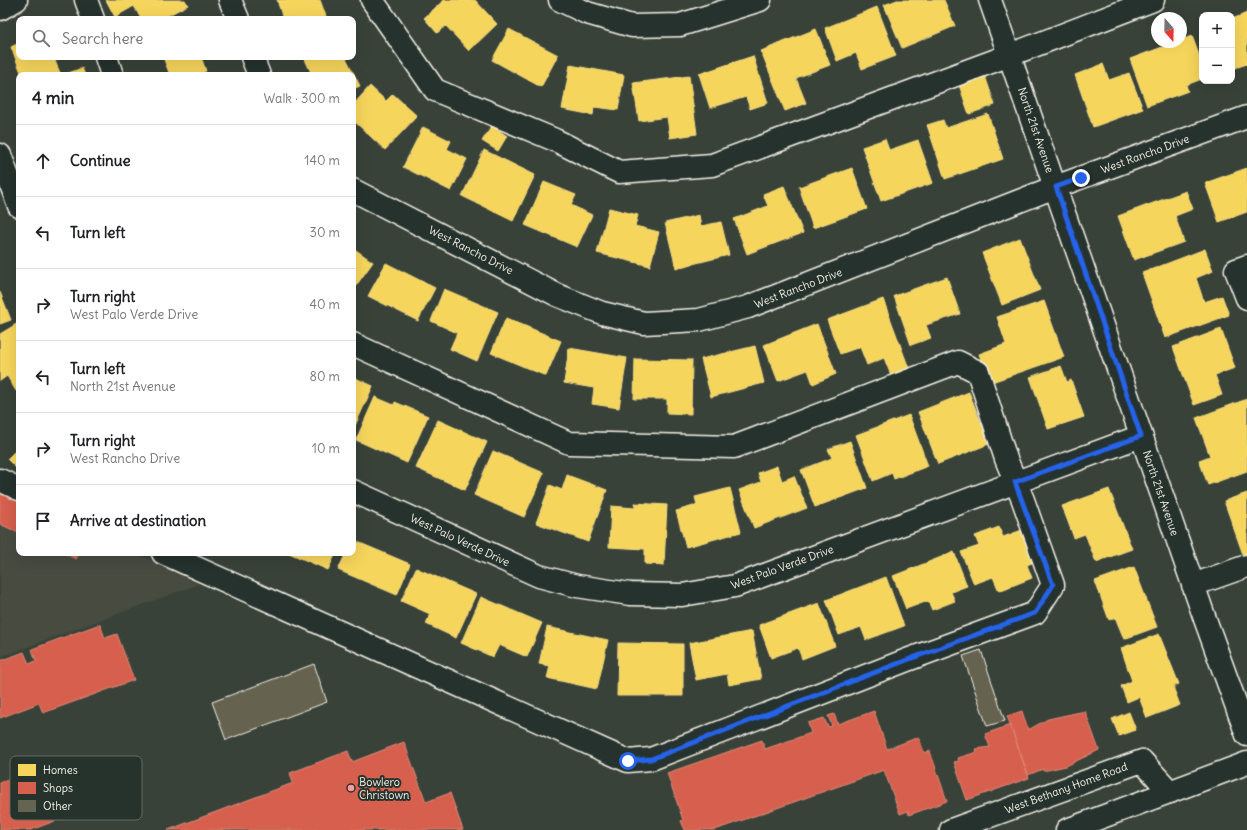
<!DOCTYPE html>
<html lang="en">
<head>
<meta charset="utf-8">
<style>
  body { margin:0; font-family:Delius,sans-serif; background:#f6f6f6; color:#202124 }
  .controls { position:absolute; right:12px; top:12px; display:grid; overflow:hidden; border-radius:8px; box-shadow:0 4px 16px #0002 }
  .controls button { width:36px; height:36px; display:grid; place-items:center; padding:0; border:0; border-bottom:1px solid #e0e0e0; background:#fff; color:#202124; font:20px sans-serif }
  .compass { position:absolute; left:1151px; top:12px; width:36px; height:36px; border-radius:50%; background:#fff; box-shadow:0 4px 16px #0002; rotate:160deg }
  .stop { position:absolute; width:12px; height:12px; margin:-9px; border:3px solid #2563eb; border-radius:50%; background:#fff }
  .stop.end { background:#2563eb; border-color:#fff; box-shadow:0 1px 4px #0008 }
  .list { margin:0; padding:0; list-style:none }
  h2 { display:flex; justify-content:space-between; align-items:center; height:52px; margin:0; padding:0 16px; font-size:17px }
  h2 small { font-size:13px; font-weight:400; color:#757577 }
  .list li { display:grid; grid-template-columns:26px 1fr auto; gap:12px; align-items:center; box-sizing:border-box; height:72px; padding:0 16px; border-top:1px solid #e0e0e0 }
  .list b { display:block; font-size:15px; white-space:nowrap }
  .list p { margin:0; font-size:13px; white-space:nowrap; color:#757577 }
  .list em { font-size:13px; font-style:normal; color:#757577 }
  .icon { flex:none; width:22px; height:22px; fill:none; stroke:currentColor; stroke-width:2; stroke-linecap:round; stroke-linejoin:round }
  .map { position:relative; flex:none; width:1247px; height:830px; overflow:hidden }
  .search { position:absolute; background:#fff; box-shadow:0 4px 16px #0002; left:16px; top:16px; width:340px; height:44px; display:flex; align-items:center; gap:10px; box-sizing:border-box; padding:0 14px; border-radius:8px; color:#757577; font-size:15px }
  .panel { position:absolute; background:#fff; box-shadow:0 4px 16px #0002; left:16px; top:72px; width:340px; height:484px; border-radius:8px }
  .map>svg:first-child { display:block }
  .built { fill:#464c3f }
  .homes { fill:#f6d55c; stroke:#f5dd86 }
  .shops { fill:#d6604d; stroke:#df8c7c }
  .building { fill:#656450; stroke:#f4f1e8 }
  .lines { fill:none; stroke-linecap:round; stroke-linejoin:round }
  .minor-casing { stroke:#f4f1e8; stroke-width:25 }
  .major-casing { stroke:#f4f1e8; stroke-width:25 }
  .minor { stroke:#26332d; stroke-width:22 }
  .major { stroke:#26332d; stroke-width:22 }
  .route { stroke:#2563eb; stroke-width:5 }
  .poi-dot { fill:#ff9aa2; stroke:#26332d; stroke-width:1.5 }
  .labels { text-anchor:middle; stroke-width:4; stroke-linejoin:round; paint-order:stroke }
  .street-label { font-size:11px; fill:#f4f1e8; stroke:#26332d }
  .poi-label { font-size:11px; fill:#f4f1e8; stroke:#26332d; text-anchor:start }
  .key { fill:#26332d; stroke:#646c65; stroke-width:1 }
  .key-label { font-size:11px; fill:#f4f1e8 }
</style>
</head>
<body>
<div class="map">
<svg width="1247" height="830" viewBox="0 0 1247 830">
  <rect width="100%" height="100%" fill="#394238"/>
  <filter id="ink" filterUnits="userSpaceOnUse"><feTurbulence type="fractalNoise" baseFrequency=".025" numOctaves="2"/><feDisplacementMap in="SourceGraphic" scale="8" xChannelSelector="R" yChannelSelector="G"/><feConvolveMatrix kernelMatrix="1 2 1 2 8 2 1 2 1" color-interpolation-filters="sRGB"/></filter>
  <g filter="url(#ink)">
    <!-- built -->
    <path class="built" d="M0,490L19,499V553H136L199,584L0,657Z"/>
    <!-- homes -->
    <path class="homes" d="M106,0H185L188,5L161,19H141L134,6L115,17Z
      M277,0H320L327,19H283Z
      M444,0H475L497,24L469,51L446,26L437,33L424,18Z
      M897,0H944L955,26L902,48L884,5Z
      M877,7L896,56L862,69L856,53L837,61L825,28Z
      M1247,13V64L1232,69V19Z
      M509,29L558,55L541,87L492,60Z
      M816,29L830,65L796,78L806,103L785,111L761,51Z
      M1192,36L1202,63V79L1186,85L1188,91L1147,106L1130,59L1176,42H1181V40Z
      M19,43V57H65L55,61L61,75H22L11,47Z
      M753,56L768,103L750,109L746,97L710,108L699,74Z
      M163,57H201L206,71L197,75H170Z
      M304,57H348L346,58L360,86L353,89V75H312Z
      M1103,64L1109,80L1129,73L1143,109L1093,127L1075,75Z
      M570,65L624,75L618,110L594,107L593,115L562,109Z
      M82,68L85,75H63Z
      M689,76L697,134L670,138L667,117L639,121L633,83Z
      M985,76L995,105L969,114L959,85Z
      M370,86L386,101L393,94L417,116L385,150L353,120V105Z
      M988,114L1003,159L945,179L927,125L943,120L946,128Z
      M492,126L507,136L498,151L482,141Z
      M423,127L451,141L447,149L467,159L451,191L403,167Z
      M885,139L889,150L918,140L933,183L881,201L862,147Z
      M484,150L535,175L513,221L462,196Z
      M852,168L867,209L813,228L799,187Z
      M1247,168V212L1219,222L1205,183Z
      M544,182L576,195L571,205L592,215L577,247L525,225Z
      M784,186L803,233L747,254L734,219L768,206L763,194Z
      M1186,191L1193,209L1175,216L1184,242L1134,260L1118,216Z
      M609,208L638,215L635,226L659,232L650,266L597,253Z
      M699,215L701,226L721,222L729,255L676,268L665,223Z
      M1020,238L1040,290L1002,305L982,253Z
      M353,248L373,262L353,290Z
      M1205,249L1213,271L1196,278L1204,302L1222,296L1229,315L1165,338L1142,273Z
      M386,263L435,288L418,321L368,296Z
      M947,277L960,314L926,325L931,338L911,345L894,296Z
      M444,289L498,312L477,361L450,349L457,333L431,321Z
      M0,292L11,320L0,324Z
      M883,299L910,371L892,378L884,358L867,365L860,347L840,354L827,320Z
      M1044,301L1064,357L989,383L979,354L1006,344L997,317Z
      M506,318L561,341L546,376L491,353Z
      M18,323L19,388L16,391L7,376L0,381V334Z
      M817,324L836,374L813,384L808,370L778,381L764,345Z
      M1221,329L1235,368L1215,375L1222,395L1194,405L1173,347Z
      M755,346L764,383L711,397L701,359Z
      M569,348L627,358L619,408L592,404L594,388L564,383Z
      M635,359L692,360L691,414L667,413V399H634Z
      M1061,366L1067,382L1071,380L1084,417L1048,429L1030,377Z
      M353,377L373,386L353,430Z
      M969,392L989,444L938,464L918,412Z
      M375,397L394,405L395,402L428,416L407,463L356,440Z
      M1247,399V471L1208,485L1199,460L1210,456L1196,418Z
      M909,415L928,466L894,479L892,473L873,481L856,435Z
      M438,420L487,442L465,490L416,468Z
      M850,441L867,488L815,507L801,470L832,458L828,449Z
      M19,447V471L7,459Z
      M493,451L544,473L524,517L474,495Z
      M777,466L782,481L794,476L807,508L754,528L739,490L761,482L758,473Z
      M567,475L607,490L588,542L536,523L550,485L562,490Z
      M730,488L741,532L686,547L676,511L697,505L695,497Z
      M1109,489L1132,549L1096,562L1085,534L1074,538L1062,506Z
      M1247,493V559L1245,560L1224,501Z
      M635,503L667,505L664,565L645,564V549L609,547L611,506L635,508Z
      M999,527L1003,537L1022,530L1034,562L1027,565L1032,578L999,591L993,577L974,584L961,552L979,546L975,536Z
      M353,540L410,564L397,595L338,570L346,553H353Z
      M954,552L967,586L951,592L955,601L932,610L928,601L906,609L893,576Z
      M289,553H336L328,570Z
      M1134,567L1157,627L1124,639L1115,617L1109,620L1095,581Z
      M416,568L476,594L456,638L426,624L430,614L401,601Z
      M886,577L904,626L866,640L861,627L839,635L826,600Z
      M481,597L542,623L527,657L499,645L493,657L461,643Z
      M819,603L835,646L802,659L798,648L771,658L759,625Z
      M547,627L608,640L597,689L547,678L550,666L539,664Z
      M752,631L761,679L729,685L727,674L696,680L689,643Z
      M1159,634L1179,684L1173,687L1180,705L1147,718L1139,697L1127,702L1121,686L1132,681L1121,648Z
      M618,643L683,644V696H617Z
      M1129,712L1136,730L1119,736L1112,719Z"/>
    <!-- shops -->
    <path class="shops" d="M0,490L19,499V533L0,524Z
      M64,553H79L76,559Z
      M100,624L105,638L117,634L134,680L43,713L39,703L0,718V661L24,652L29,664L36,661L32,649Z
      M874,711L887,749L919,737L924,753L930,751L947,801L909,815L908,811L900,814L884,770L715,830H685L681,821L683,820L667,773L762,740L765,749L811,733L808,723L824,718L828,727L832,726L828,716L834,714L838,724Z
      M1022,711L1028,730L1048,719L1085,711L1099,750L1066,766L1043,771V769L1028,775L1007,716Z
      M1010,725L1029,778L967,800L954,762L959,761L958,758L977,752L976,749L990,747L985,734Z
      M404,742L426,802L450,793L463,830H168L293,783L290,773L348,751L352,762Z
      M53,762L61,783L102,768L104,773L111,771L113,778L107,781L112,794L71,809L73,814L31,830H0V782Z"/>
    <!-- building -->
    <path class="building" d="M981,650L1005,721L987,726L963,656Z
      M314,664L327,702L226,740L212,702Z"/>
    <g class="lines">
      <!-- minor casing -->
      <g class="minor-casing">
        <path id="minor" d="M86,0L93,19
          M230,0L238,19
          M372,0L435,90L555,140L619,172L712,165L1010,55L1153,0
          M560,0L587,13L632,26L680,25L760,0
          M990,0L1205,619L1247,735
          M0,9L16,0
          M106,57L112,75
          M252,57L259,75
          M0,155L19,206
          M353,190L557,295L602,313L644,323L699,320L748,307L1055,187L1247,117
          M1247,266L1236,270L1247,298
          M0,480L19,489
          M353,491L539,576L577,586L630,594L682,595L735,586L1141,436
          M163,553L628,761L651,759L907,660L1035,613L1053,585L1023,500L1006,459L978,372L958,362L734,447L569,443L353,344
          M1193,585L1247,566
          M951,830L1142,761L1170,792"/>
      </g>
      <!-- major casing -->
      <g class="major-casing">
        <path id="major" d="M1067,830L1247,763"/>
      </g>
      <!-- minor -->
      <use href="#minor" class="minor"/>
      <!-- major -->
      <use href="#major" class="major"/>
    </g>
  </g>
  <g class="lines" filter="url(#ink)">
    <!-- route -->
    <path class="route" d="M628,761L651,759L907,660L1035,613L1053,585L1015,482L1141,436L1056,187L1081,178"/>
  </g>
  <!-- markers -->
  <circle class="poi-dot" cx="351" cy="788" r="4"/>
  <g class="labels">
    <!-- street labels -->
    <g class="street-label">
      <text transform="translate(1036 130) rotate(71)" y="4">North 21st Avenue</text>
      <text transform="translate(1145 154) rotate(-20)" y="4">West Rancho Drive</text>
      <text transform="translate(471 250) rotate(27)" y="4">West Rancho Drive</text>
      <text transform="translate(798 288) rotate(-21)" y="4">West Rancho Drive</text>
      <text transform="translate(1161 493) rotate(71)" y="4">North 21st Avenue</text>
      <text transform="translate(460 540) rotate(25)" y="4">West Palo Verde Drive</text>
      <text transform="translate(782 567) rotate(-20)" y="4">West Palo Verde Drive</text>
      <text transform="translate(1066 788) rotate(-20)" y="4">West Bethany Home Road</text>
    </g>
    <!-- poi labels -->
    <g class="poi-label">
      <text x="359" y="786">Bowlero<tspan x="359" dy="13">Christown</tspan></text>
    </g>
  </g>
  <!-- legend -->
  <rect x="10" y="756" width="132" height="64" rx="6" class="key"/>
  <rect x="18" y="764" width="18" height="12" fill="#f6d55c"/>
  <rect x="18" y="782" width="18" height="12" fill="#d6604d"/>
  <rect x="18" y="800" width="18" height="12" fill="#656450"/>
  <g class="key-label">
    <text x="43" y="774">Homes</text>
    <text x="43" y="792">Shops</text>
    <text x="43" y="810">Other</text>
  </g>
</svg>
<div class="controls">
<button>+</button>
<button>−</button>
</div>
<svg class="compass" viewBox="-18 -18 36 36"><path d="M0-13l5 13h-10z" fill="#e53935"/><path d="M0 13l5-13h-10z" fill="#757577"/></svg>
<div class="stop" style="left:628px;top:761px"></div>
<div class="stop end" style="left:1081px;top:178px"></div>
<div class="search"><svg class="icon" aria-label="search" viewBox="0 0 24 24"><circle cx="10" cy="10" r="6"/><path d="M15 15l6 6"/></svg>Search here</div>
<section class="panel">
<h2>4 min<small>Walk · 300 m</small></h2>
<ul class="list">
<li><svg class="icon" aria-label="ahead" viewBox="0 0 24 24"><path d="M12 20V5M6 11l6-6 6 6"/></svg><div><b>Continue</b></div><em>140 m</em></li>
<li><svg class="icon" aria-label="left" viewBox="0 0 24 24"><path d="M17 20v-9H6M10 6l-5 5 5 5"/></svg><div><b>Turn left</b></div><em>30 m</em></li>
<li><svg class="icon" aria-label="right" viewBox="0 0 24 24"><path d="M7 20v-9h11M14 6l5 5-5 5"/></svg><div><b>Turn right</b><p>West Palo Verde Drive</p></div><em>40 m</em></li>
<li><svg class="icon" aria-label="left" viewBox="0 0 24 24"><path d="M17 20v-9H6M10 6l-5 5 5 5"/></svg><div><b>Turn left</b><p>North 21st Avenue</p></div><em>80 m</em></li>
<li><svg class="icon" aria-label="right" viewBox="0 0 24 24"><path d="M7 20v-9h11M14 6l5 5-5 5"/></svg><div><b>Turn right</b><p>West Rancho Drive</p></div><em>10 m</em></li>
<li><svg class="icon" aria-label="arrive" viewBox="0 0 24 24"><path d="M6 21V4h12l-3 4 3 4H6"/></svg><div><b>Arrive at destination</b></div></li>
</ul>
</section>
</div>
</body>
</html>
